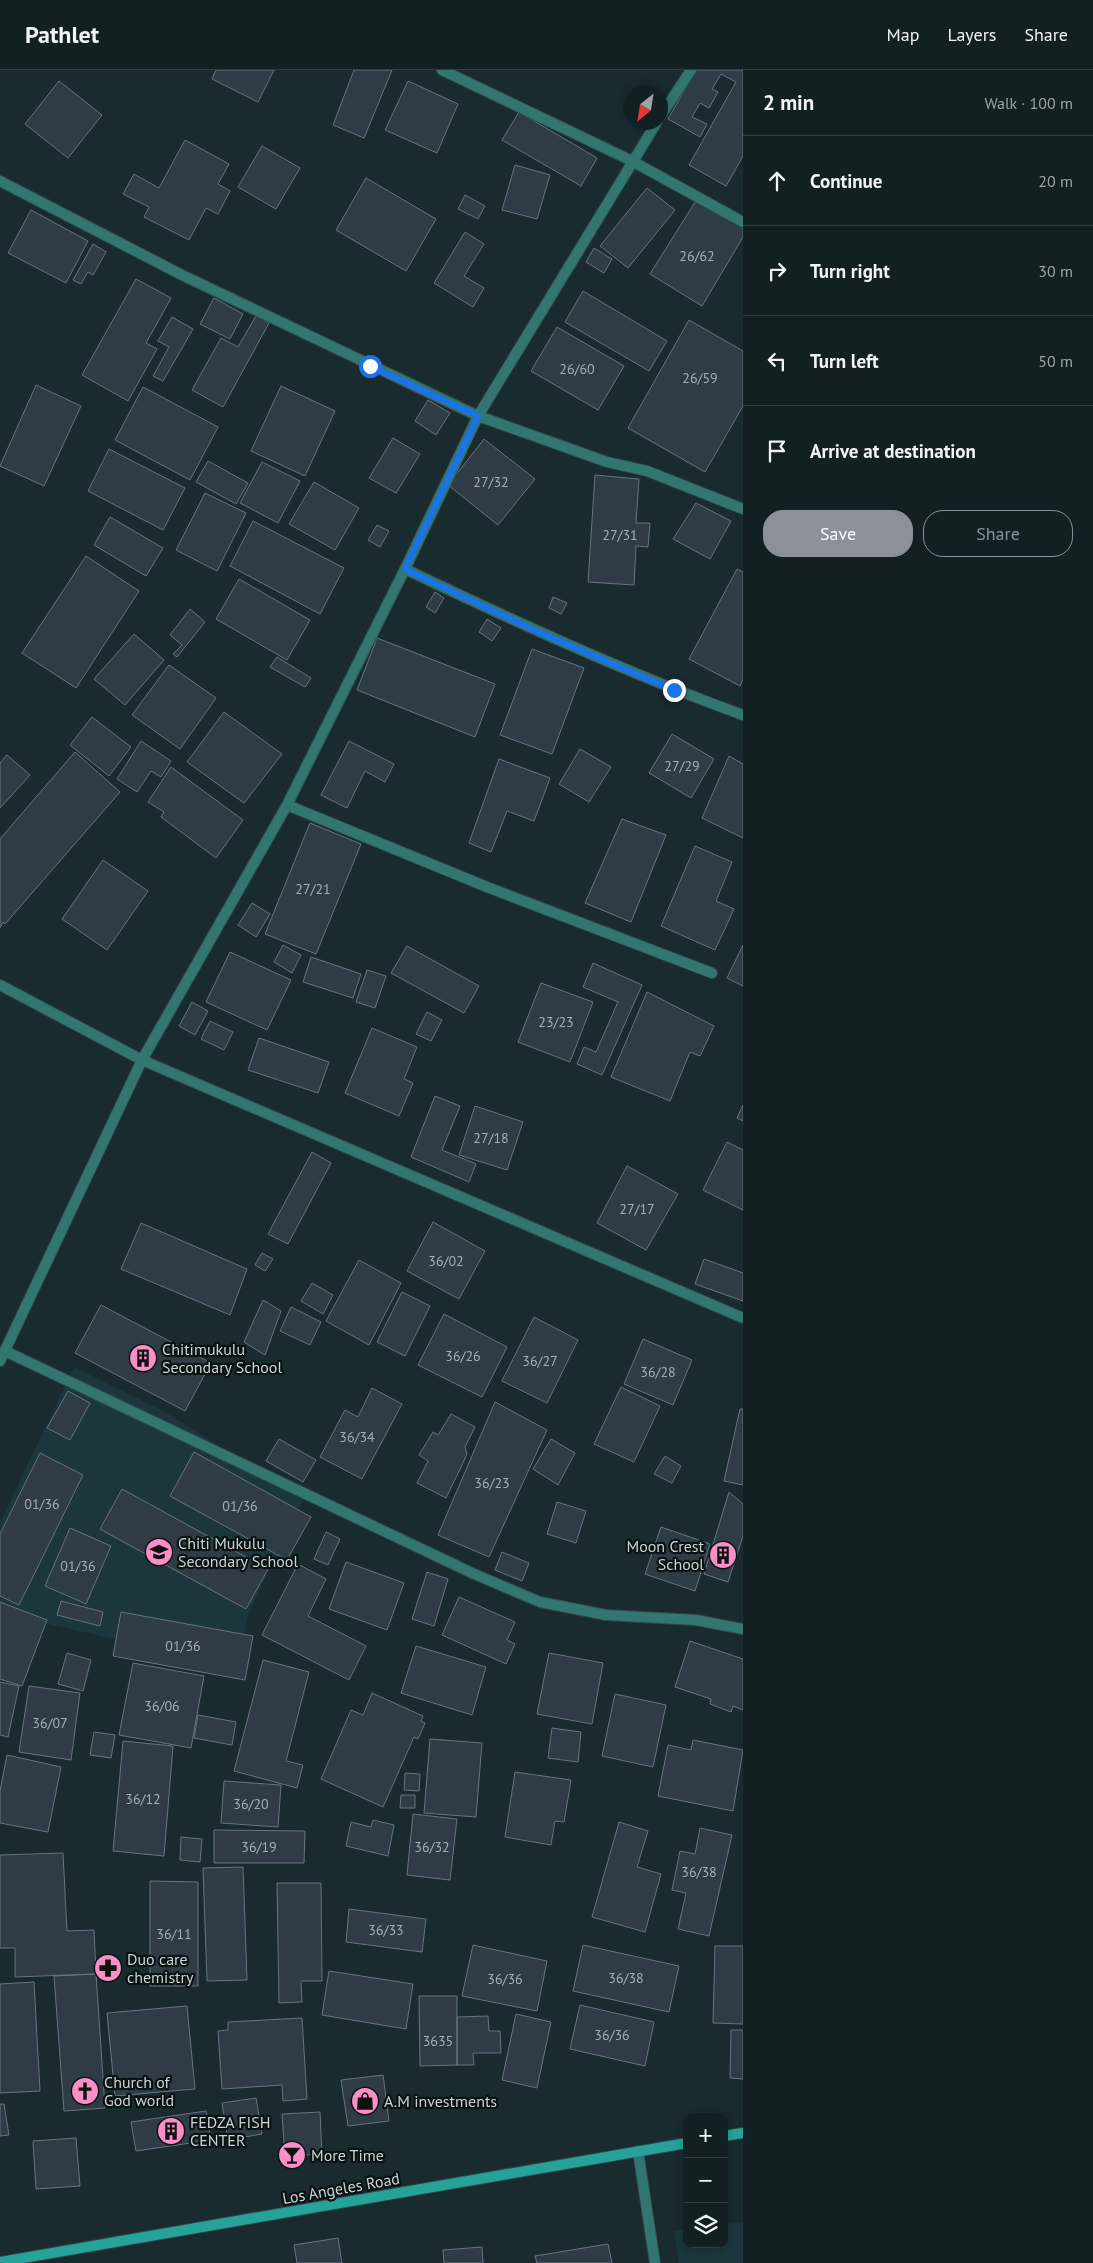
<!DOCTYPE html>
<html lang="en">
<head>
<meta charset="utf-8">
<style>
  body { margin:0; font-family:"PT Sans",sans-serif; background:#202d30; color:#f1f3f6 }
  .controls { position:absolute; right:15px; bottom:15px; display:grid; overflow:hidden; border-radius:10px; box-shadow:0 2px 8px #0003 }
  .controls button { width:45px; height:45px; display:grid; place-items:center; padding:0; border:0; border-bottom:1px solid #323e41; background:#132023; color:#f1f3f6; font:25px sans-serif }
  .compass { position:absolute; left:623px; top:15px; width:45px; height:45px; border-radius:50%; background:#132023; box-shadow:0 2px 8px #0003; rotate:210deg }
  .stop { position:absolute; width:15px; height:15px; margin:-11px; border:4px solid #1a73e8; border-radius:50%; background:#fff }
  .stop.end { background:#1a73e8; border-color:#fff; box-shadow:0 1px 5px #0008 }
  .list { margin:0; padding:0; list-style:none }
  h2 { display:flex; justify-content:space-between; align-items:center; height:65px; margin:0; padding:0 20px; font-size:21px }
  h2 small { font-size:16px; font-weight:400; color:#9da3a6 }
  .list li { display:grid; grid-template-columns:32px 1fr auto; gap:15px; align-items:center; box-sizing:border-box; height:90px; padding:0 20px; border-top:1px solid #323e41 }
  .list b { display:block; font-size:19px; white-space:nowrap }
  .list em { font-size:16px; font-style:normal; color:#9da3a6 }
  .actions { display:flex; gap:10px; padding:15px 20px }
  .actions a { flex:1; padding:11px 0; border:1px solid #8c9099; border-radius:20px; text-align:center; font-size:18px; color:#8c9099 }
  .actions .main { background:#8c9099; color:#fff }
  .icon { flex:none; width:28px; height:28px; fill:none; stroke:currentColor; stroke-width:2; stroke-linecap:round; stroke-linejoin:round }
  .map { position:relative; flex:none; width:743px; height:2193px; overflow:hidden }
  header { display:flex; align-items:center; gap:30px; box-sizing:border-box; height:70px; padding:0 25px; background:#132023; border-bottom:1px solid #323e41 }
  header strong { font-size:24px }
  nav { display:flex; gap:28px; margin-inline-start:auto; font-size:18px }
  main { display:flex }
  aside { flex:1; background:#132023 }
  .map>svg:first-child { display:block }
  .built { fill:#1b363c }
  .building { fill:#2f3c46; stroke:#667580 }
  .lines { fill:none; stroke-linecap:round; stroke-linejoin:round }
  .minor-casing { stroke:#35464a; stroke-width:12 }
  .secondary-casing { stroke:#35464a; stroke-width:12 }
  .minor { stroke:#327670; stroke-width:10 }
  .secondary { stroke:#25a399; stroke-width:10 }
  .route { stroke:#1a73e8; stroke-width:6 }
  .labels { text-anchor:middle; stroke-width:4.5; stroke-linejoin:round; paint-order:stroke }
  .number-label { font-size:14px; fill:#a4afb4 }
  .poi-label { font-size:16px; fill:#cbd5d8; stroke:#0a1214; text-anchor:start }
  .street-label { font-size:16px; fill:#cbd5d8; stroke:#0a1214 }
</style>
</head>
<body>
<header>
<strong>Pathlet</strong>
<nav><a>Map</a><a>Layers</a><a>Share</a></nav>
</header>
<main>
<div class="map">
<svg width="743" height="2193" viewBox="0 0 743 2193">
  <rect width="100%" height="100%" fill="#192b2f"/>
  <!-- built -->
  <path class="built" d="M74,1297L169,1344L304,1430L281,1473L247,1548L240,1597L201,1583L110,1568L44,1553L0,1532V1452Z
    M743,2152V2193H679L674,2161L687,2159V2174H724V2154Z"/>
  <!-- building -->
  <path class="building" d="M216,0H274L258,32L212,9Z
    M354,0H392L364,68L333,55Z
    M696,0H743V86L726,116L689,95L736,12L721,4L712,19L718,22L709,38L700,33L692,47L707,54L700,67L668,49Z
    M59,11L102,45L68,88L25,54Z
    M408,11L458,34L437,83L385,60Z
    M519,42L597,88L581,116L502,70Z
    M185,70L229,94L218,114L230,121L218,144L206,138L189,170L144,147L149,137L123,124L134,104L159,118Z
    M262,76L300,98L276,139L238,117Z
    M515,95L550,105L537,149L502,140Z
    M366,108L436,149L406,201L336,160Z
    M647,118L675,140L628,198L600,176Z
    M465,125L485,136L478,149L458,139Z
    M697,129L743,156V167L702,236L650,204Z
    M31,140L88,171L66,213L8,183Z
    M465,162L484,174L464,206L484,218L473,237L434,213Z
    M93,174L106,182L93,205L88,202L81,214L73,210Z
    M594,178L612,189L604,203L586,192Z
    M136,209L171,228L146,273L157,279L128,331L82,305Z
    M583,221L667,271L649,301L565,252Z
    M214,228L243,244L230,269L200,254Z
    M256,246L269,253L223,337L192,320L221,268L238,277Z
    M172,247L193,259L163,311L153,306L169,277L158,271Z
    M689,250L743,281V336L705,402L628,358Z
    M557,257L624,296L598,340L531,301Z
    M36,315L81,336L44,416L0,396Z
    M281,316L335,341L305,406L251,381Z
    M143,317L218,357L190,410L115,370Z
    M428,330L450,343L436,365L415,351Z
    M393,368L420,384L396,423L369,408Z
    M484,369L535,409L498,455L448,415Z
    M109,379L185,418L163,460L88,421Z
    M208,391L248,413L236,434L196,412Z
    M262,392L300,411L278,453L240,433Z
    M595,405L639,409L636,453H650L648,477L636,476L634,515L588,512Z
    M314,412L359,438L335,480L289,454Z
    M205,423L246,443L217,501L176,480Z
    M696,433L731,451L710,489L673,469Z
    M110,447L163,478L146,506L94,475Z
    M253,451L344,498L320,544L230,496Z
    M377,455L389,461L380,477L368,470Z
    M86,486L139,521L76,618L22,583Z
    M737,499L743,502V609L740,616L689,589Z
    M239,509L310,550L287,590L216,549Z
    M435,522L444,528L435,543L426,537Z
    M553,527L567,533L561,544L549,538Z
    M190,539L205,552L177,587L173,584L182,575L170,565Z
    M487,549L501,558L492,571L479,562Z
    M134,564L164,590L125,635L94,609Z
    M377,568L495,614L475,667L357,620Z
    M532,579L584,598L552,684L500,665Z
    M277,587L311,608L305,617L270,597Z
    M169,595L216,628L180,679L132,645Z
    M224,642L282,684L244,733L187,692Z
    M92,647L131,677L109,706L70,675Z
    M672,664L714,689L691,728L649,703Z
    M141,671L171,691L161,707L151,701L137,722L117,709Z
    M349,671L394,694L385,712L365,701L347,738L321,725Z
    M580,679L611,697L589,732L559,714Z
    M75,682L120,722L5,854L3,852L0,858V769Z
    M7,685L30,705L0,738V693Z
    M729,686L743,694V768L702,748Z
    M499,689L550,708L534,751L507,741L491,782L469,773Z
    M171,697L243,750L216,788L161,747L164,742L148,732Z
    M622,749L666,765L631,852L585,833Z
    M310,753L361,774L316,884L265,864Z
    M695,776L732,792L716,831L734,839L715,880L661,856Z
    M103,790L148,821L107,880L62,849Z
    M252,833L270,844L256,867L238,855Z
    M283,875L301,885L292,903L274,892Z
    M743,875V916L727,908Z
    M407,876L479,916L464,943L391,903Z
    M230,882L291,910L267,960L206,932Z
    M311,887L361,904L353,928L303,912Z
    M593,893L642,915L602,1005L577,994L584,977L596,982L618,932L583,917Z
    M367,900L386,906L375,938L356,932Z
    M541,913L593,932L570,992L518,972Z
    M647,922L714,956L700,986L690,982L670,1031L611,1007Z
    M192,932L208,941L195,965L179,956Z
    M427,942L442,950L431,971L416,964Z
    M210,951L233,962L224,980L201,969Z
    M372,958L417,977L404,1009L413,1013L399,1046L345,1023Z
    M259,968L329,992L318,1023L248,1000Z
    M435,1026L460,1036L442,1080L476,1094L469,1112L411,1087Z
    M743,1035V1051L737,1048Z
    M475,1036L523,1052L507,1100L459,1085Z
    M727,1072L743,1080V1140L703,1120Z
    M312,1082L331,1093L288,1174L268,1164Z
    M627,1096L678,1124L646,1180L597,1153Z
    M433,1152L485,1181L459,1229L407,1201Z
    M141,1153L247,1199L230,1245L121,1199Z
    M262,1183L273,1189L265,1201L255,1195Z
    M704,1189L743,1203V1231L695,1214Z
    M359,1190L401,1213L369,1275L326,1251Z
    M312,1213L333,1225L323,1244L301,1231Z
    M402,1222L430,1236L405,1286L377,1272Z
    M263,1230L281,1241L265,1285L244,1272Z
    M101,1235L211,1293L185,1341L75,1283Z
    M291,1237L321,1252L310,1275L280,1261Z
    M444,1244L507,1277L482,1327L418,1295Z
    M534,1247L578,1270L547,1333L502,1311Z
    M643,1269L692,1290L673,1335L624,1314Z
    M621,1317L660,1336L634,1392L594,1374Z
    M372,1318L402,1334L362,1409L320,1387L345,1340L358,1347Z
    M68,1321L90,1333L70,1370L47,1358Z
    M495,1332L547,1360L489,1487L438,1465Z
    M740,1339H743V1415L724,1411Z
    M451,1344L475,1357L465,1377L467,1384L462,1395L446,1428L417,1413L428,1391L419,1385L433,1362L438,1365Z
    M279,1369L316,1390L303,1412L266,1391Z
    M551,1369L575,1383L558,1415L533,1399Z
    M194,1382L311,1447L287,1490L170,1426Z
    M40,1383L83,1405L19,1535L0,1526V1464Z
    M665,1386L681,1396L672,1413L654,1404Z
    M122,1419L268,1499L246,1539L100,1459Z
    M729,1422L743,1434V1466L728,1512L704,1504Z
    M557,1432L586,1441L576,1473L547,1464Z
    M661,1457L710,1474L695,1521L645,1504Z
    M70,1458L111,1476L86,1534L45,1516Z
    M326,1462L340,1469L328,1495L314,1489Z
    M502,1482L529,1493L522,1511L495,1500Z
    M346,1492L404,1513L387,1560L329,1539Z
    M298,1494L326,1509L308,1546L366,1576L349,1610L262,1565Z
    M427,1502L448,1509L434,1556L412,1549Z
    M459,1527L515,1552L507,1570L515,1574L506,1594L442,1565Z
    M61,1531L103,1542L100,1556L57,1545Z
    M0,1532L47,1550L22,1616L0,1609Z
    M121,1542L253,1566L245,1610L113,1586Z
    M690,1571L743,1589V1640L733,1636L731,1642L710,1634L711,1629L675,1617Z
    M416,1576L486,1597L472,1645L401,1623Z
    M67,1583L91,1590L83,1621L58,1614Z
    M549,1583L603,1593L592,1654L537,1644Z
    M263,1590L309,1602L286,1691L303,1695L297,1718L234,1701Z
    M133,1593L204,1606L191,1678L119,1665Z
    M0,1612L19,1616L8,1667L0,1665Z
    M29,1616L80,1623L71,1690L19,1682Z
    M372,1623L423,1646L421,1651L425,1653L418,1669L414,1667L383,1737L321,1709L351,1640L363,1645Z
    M615,1624L666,1635L653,1697L602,1686Z
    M198,1645L236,1652L232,1675L194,1668Z
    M552,1658L581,1662L578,1692L548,1688Z
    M94,1662L115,1665L111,1688L90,1685Z
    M430,1669L482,1673L476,1747L424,1743Z
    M693,1670L743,1680L733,1741L658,1726L668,1675L691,1680Z
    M123,1671L173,1676L164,1786L113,1781Z
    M7,1685L61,1697L48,1762L0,1753V1721Z
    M515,1702L571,1710L564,1752L555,1751L551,1775L505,1767Z
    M405,1703L420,1704L419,1721L404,1720Z
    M224,1711L281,1715L278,1757L221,1753Z
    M401,1725H415V1738H400Z
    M413,1744L457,1749L450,1810L407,1805Z
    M373,1750L394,1755L388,1786L346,1776L351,1752L371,1757Z
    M619,1752L648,1761L637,1797L661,1804L645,1862L592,1847Z
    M700,1758L732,1765L709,1866L678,1859L686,1823L672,1820L680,1781L695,1784Z
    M214,1760L305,1761L304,1793H214Z
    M181,1767L202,1769L200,1792L180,1790Z
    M63,1783L67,1861L94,1860L96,1904L15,1907V1878H0V1785Z
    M243,1797L247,1910L207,1911L203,1798Z
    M150,1811L198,1812V1916H150Z
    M277,1813H321L322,1911H301L302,1932L279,1933Z
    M349,1839L426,1849L422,1882L346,1872Z
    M473,1875L547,1891L537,1941L462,1926Z
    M583,1875L679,1896L669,1942L573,1921Z
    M715,1876H743V1954L713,1953Z
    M329,1901L413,1914L406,1959L322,1945Z
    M96,1904L105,2038L64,2041L54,1906Z
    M34,1912L40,2021L0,2023V1914Z
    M419,1926H457V1995L420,1996Z
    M580,1935L654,1952L645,1996L570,1979Z
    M187,1936L195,2019L115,2026L107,1943Z
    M516,1944L551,1952L537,2018L502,2010Z
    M488,1946L489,1961H500L501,1983H473L474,1995H457V1947Z
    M302,1948L307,2029L283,2031L282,2015L222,2019L218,1961L228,1960V1952Z
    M731,1960H743V2009L730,2008Z
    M383,2005L389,2051L348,2056L341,2010Z
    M256,2028L262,2064L228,2070L222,2033Z
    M0,2034H4L9,2065L0,2066Z
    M206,2041L211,2070L136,2081L131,2052Z
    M320,2042L322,2084L285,2086L282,2044Z
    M76,2068L80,2116L36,2119L33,2071Z
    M338,2168L342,2193H297L294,2175Z
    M608,2174L612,2193H537L535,2186Z
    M482,2177L483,2193H444L443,2180Z"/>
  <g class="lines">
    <!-- minor casing -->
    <g class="minor-casing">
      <path id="minor" d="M442,0L632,91L743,152
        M660,47L691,0
        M0,111L182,205L478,346L607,392L647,401L743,439
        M405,499C516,552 627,603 743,645
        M287,735L487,817L712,903
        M0,915L142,990L743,1248
        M5,1281L472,1503L540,1532L606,1545L696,1550L743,1559
        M0,1291L142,990L287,735L405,499L478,346L657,52
        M638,2081L655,2193"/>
    </g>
    <!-- secondary casing -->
    <g class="secondary-casing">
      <path id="secondary" d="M724,2066L743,2063
        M0,2192L687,2073"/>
    </g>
    <!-- minor -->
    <use href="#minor" class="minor"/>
    <!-- secondary -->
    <use href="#secondary" class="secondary"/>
  </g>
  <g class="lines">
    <!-- route -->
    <path class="route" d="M370,296L478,346L405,499L536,561L674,620"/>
  </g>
  <!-- icons -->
  <defs>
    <g id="building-disc" transform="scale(1.4375)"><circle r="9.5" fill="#fa8fc7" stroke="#0a1214"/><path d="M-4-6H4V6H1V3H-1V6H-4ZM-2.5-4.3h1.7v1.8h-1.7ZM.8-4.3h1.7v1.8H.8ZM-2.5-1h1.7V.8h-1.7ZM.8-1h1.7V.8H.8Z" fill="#111"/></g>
    <g id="school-disc" transform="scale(1.4375)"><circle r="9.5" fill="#fa8fc7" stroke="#0a1214"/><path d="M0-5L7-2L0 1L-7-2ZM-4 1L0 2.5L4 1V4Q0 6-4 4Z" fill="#111"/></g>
    <g id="pharmacy-disc" transform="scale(1.4375)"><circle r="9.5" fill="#fa8fc7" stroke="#0a1214"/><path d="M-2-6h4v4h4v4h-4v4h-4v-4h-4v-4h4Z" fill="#111"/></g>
    <g id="church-disc" transform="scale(1.4375)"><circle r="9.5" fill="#fa8fc7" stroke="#0a1214"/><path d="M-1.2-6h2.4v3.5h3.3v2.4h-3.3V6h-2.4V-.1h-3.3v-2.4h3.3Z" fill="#111"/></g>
    <g id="shop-disc" transform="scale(1.4375)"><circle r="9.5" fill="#fa8fc7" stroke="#0a1214"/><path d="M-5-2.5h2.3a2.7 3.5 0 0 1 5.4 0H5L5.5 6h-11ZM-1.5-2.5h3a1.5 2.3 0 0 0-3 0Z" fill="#111"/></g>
    <g id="bar-disc" transform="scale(1.4375)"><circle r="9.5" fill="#fa8fc7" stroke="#0a1214"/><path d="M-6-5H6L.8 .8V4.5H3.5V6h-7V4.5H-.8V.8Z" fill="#111"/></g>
  </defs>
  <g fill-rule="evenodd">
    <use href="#building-disc" x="143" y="1288"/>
    <use href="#school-disc" x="159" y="1482"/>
    <use href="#building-disc" x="723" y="1485"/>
    <use href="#pharmacy-disc" x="108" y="1898"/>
    <use href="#church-disc" x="85" y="2021"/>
    <use href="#shop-disc" x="365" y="2031"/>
    <use href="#building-disc" x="171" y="2061"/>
    <use href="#bar-disc" x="292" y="2085"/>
  </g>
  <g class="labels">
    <!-- number labels -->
    <g class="number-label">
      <text x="697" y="191">26/62</text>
      <text x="577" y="304">26/60</text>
      <text x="700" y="313">26/59</text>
      <text x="491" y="417">27/32</text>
      <text x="620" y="470">27/31</text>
      <text x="682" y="701">27/29</text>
      <text x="313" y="824">27/21</text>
      <text x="556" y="957">23/23</text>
      <text x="491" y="1073">27/18</text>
      <text x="637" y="1144">27/17</text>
      <text x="446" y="1196">36/02</text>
      <text x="463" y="1291">36/26</text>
      <text x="540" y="1296">36/27</text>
      <text x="658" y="1307">36/28</text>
      <text x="357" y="1372">36/34</text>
      <text x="492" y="1418">36/23</text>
      <text x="42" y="1439">01/36</text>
      <text x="240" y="1441">01/36</text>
      <text x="78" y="1501">01/36</text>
      <text x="183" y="1581">01/36</text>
      <text x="162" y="1641">36/06</text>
      <text x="50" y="1658">36/07</text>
      <text x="143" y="1734">36/12</text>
      <text x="251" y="1739">36/20</text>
      <text x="259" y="1782">36/19</text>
      <text x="432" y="1782">36/32</text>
      <text x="699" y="1807">36/38</text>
      <text x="386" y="1865">36/33</text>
      <text x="174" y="1869">36/11</text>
      <text x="626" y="1913">36/38</text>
      <text x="505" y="1914">36/36</text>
      <text x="612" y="1970">36/36</text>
      <text x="438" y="1976">3635</text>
    </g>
    <!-- poi labels -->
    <g class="poi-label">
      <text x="162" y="1285">Chitimukulu<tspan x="162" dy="18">Secondary School</tspan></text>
      <text x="178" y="1479">Chiti Mukulu<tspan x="178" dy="18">Secondary School</tspan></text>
      <text x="704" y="1482" text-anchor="end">Moon Crest<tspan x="704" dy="18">School</tspan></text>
      <text x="127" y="1895">Duo care<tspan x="127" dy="18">chemistry</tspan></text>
      <text x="104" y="2018">Church of<tspan x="104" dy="18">God world</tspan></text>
      <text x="384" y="2037">A.M investments</text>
      <text x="190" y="2058">FEDZA FISH<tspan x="190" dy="18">CENTER</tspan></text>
      <text x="311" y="2091">More Time</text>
    </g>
    <!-- street labels -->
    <g class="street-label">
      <text transform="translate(341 2118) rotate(-10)" y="6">Los Angeles Road</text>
    </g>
  </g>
</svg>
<div class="controls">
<button>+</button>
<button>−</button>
<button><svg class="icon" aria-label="layers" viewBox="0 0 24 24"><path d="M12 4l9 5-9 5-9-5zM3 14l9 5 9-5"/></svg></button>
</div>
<svg class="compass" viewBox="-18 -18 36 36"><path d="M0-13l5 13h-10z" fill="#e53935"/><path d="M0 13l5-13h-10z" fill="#9da3a6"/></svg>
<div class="stop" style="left:370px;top:296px"></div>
<div class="stop end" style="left:674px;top:620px"></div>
</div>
<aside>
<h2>2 min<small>Walk · 100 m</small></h2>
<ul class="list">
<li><svg class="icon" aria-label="ahead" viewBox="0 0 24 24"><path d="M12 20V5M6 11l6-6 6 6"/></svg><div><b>Continue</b></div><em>20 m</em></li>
<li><svg class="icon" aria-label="right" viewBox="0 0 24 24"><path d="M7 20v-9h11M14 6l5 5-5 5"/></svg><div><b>Turn right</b></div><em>30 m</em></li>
<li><svg class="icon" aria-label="left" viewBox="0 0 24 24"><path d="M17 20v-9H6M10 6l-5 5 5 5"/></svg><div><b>Turn left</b></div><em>50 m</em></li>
<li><svg class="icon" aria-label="arrive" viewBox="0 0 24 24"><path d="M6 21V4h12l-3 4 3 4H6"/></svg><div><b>Arrive at destination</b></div></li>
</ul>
<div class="actions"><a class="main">Save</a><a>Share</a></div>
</aside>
</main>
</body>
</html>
